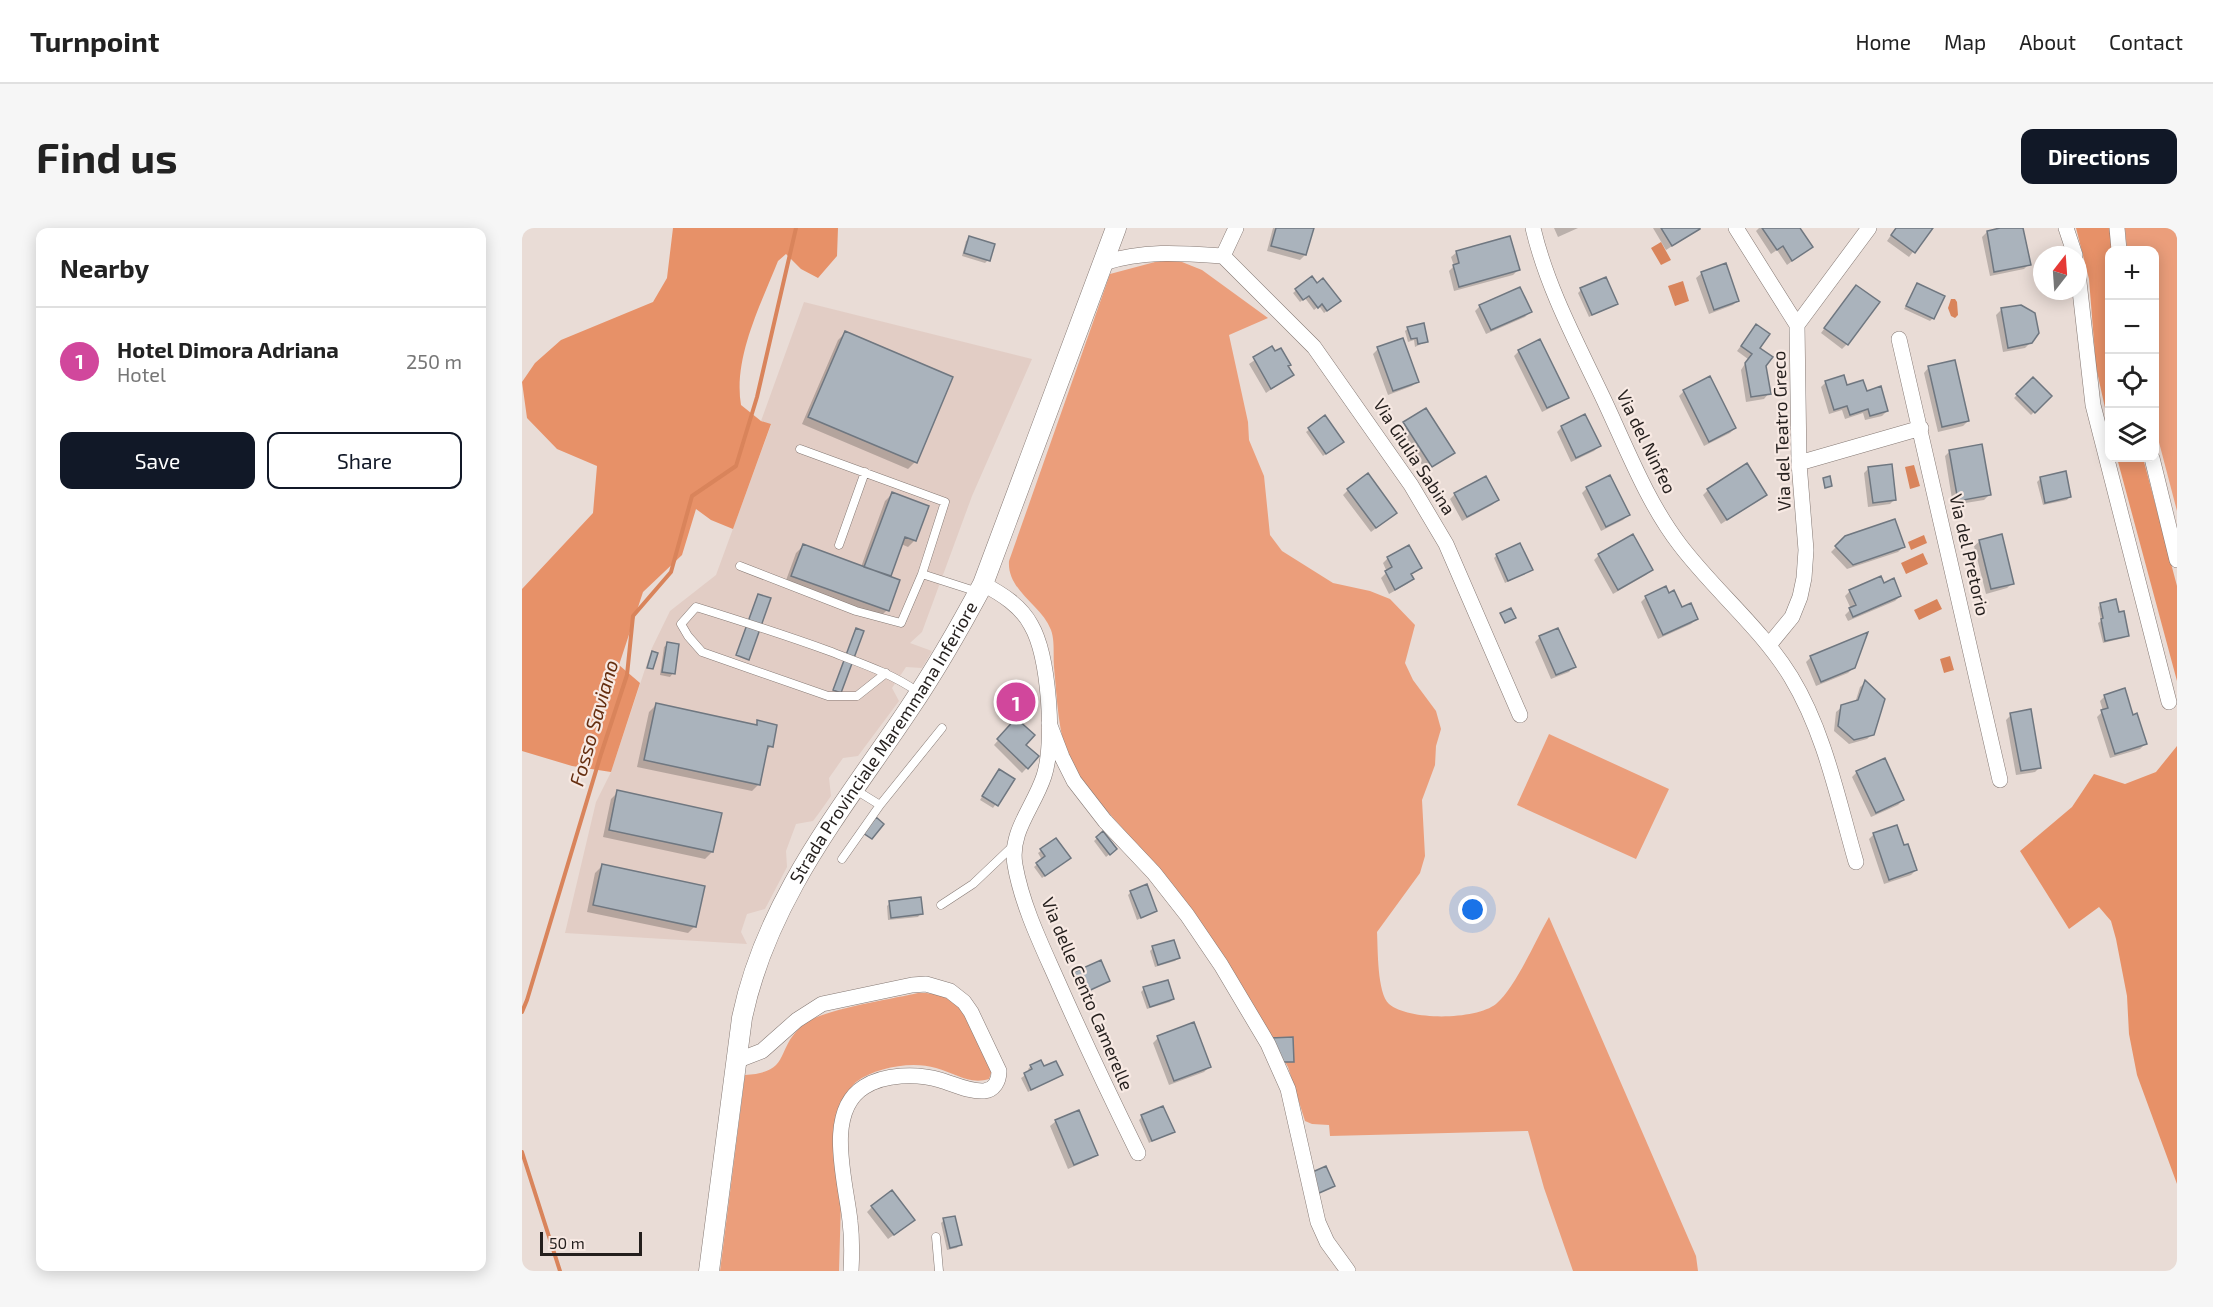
<!DOCTYPE html>
<html lang="en">
<head>
<meta charset="utf-8">
<style>
  body { margin:0; font-family:"Exo 2",sans-serif; background:#f6f6f6; color:#222 }
  .controls { position:absolute; right:18px; top:18px; display:grid; overflow:hidden; border-radius:12px; box-shadow:0 3px 15px #0003 }
  .controls button { width:54px; height:54px; display:grid; place-items:center; padding:0; border:0; border-bottom:2px solid #e0e0e0; background:#fff; color:#222; font:30px sans-serif }
  .compass { position:absolute; left:1511px; top:18px; width:54px; height:54px; border-radius:50%; background:#fff; box-shadow:0 3px 15px #0003; rotate:17deg }
  .scale { position:absolute; left:18px; bottom:15px; width:102px; box-sizing:border-box; padding-left:6px; border:3px solid #241f1d; border-top:0; font-size:16px; line-height:21px; white-space:nowrap; color:#241f1d; -webkit-text-stroke:4px #f7e9e3; paint-order:stroke }
  .you { position:absolute; left:951px; top:682px; width:21px; height:21px; margin:-15px; border:4px solid #fff; border-radius:50%; background:#1a73e8; box-shadow:0 0 0 9px #1a73e833 }
  .badge { display:grid; place-items:center; width:39px; height:39px; border-radius:50%; background:#111827; color:#fff; font-size:20px; font-weight:700 }
  .pin { position:absolute; translate:-50% -50%; border:3px solid #fff; box-shadow:0 2px 6px #0006 }
  .list { margin:0; padding:0; list-style:none }
  h2 { display:flex; justify-content:space-between; align-items:center; height:78px; margin:0; padding:0 24px; font-size:26px }
  h2 small { font-size:20px; font-weight:400; color:#767676 }
  .list li { display:grid; grid-template-columns:39px 1fr auto; gap:18px; align-items:center; box-sizing:border-box; height:108px; padding:0 24px; border-top:2px solid #e0e0e0 }
  .list b { display:block; font-size:22px; white-space:nowrap }
  .list p { margin:0; font-size:20px; white-space:nowrap; color:#767676 }
  .list em { font-size:20px; font-style:normal; color:#767676 }
  .actions { display:flex; gap:12px; padding:18px 24px }
  .actions a { flex:1; padding:14px 0; border:2px solid #111827; border-radius:12px; text-align:center; font-size:21px; color:#111827 }
  .actions .main { background:#111827; color:#fff }
  .icon { flex:none; width:33px; height:33px; fill:none; stroke:currentColor; stroke-width:2; stroke-linecap:round; stroke-linejoin:round }
  .map { position:relative; flex:none; width:1655px; height:1043px; overflow:hidden; border-radius:12px }
  header { display:flex; align-items:center; gap:36px; box-sizing:border-box; height:84px; padding:0 30px; background:#fff; border-bottom:2px solid #e0e0e0 }
  header strong { font-size:28px }
  nav { display:flex; gap:33px; margin-inline-start:auto; font-size:21px }
  .intro { display:flex; align-items:center; justify-content:space-between; box-sizing:border-box; height:144px; padding:0 36px }
  h1 { margin:0; font-size:42px }
  .button { padding:15px 27px; border-radius:12px; background:#111827; color:#fff; font-size:21px; font-weight:700 }
  main { display:flex; gap:36px; padding:0 36px }
  aside { flex:1; background:#fff; border-radius:12px; box-shadow:0 3px 15px #0003 }
  .map>svg:first-child { display:block }
  .built { fill:#e2cdc5 }
  .green { fill:#eb9e7b }
  .forest { fill:#e79168 }
  .water { fill:#d9845b }
  .shadow { fill:#0003 }
  .lines { fill:none; stroke-linecap:round; stroke-linejoin:round }
  .stream { stroke:#d9845b; stroke-width:4 }
  .building { fill:#aab3bc; stroke:#6f7780; stroke-width:1.5 }
  .lane-casing { stroke:#857974; stroke-width:9 }
  .street-casing { stroke:#857974; stroke-width:16 }
  .secondary-casing { stroke:#857974; stroke-width:21 }
  .lane { stroke:#fff; stroke-width:8 }
  .street { stroke:#fff; stroke-width:15 }
  .secondary { stroke:#fff; stroke-width:20 }
  .labels { text-anchor:middle; stroke-width:4.5; stroke-linejoin:round; paint-order:stroke }
  .street-label { font-size:18px; fill:#241f1d; stroke:#f7e9e3 }
  .water-label { font-size:20px; font-style:italic; fill:#652e10; stroke:#f7e9e3 }
</style>
</head>
<body>
<header>
<strong>Turnpoint</strong>
<nav><a>Home</a><a>Map</a><a>About</a><a>Contact</a></nav>
</header>
<div class="intro"><h1>Find us</h1><a class="button">Directions</a></div>
<main>
<aside>
<h2>Nearby<small></small></h2>
<ul class="list">
<li><span class="badge" style="background:#d1479c">1</span><div><b>Hotel Dimora Adriana</b><p>Hotel</p></div><em>250 m</em></li>
</ul>
<div class="actions"><a class="main">Save</a><a>Share</a></div>
</aside>
<div class="map">
<svg width="1655" height="1043" viewBox="0 0 1655 1043">
  <rect width="100%" height="100%" fill="#e9dcd6"/>
  <!-- built -->
  <path class="built" d="M282,74L510,131L450,268L400,404L388,415L410,423L400,440L384,439L370,460L377,473L336,528L321,530L307,550L309,568L297,585L291,593L274,596L264,623L265,639L243,681L225,686L219,704L225,716L43,705L74,574L89,544L130,420L148,383L194,347L249,197L239,193Z"/>
  <!-- green -->
  <path class="green" d="M1603,0H1655V283L1633,199L1632,22H1605Z
    M655,32L680,42L746,90L707,107L726,194L727,212L742,248L748,307L760,323L811,355L848,363L868,371L893,397L883,435L891,452L914,483L919,501L914,518L913,537L900,572L903,628L898,645L855,704C856,721 855,765 867,776C887,793 954,792 974,776C994,759 1013,713 1027,689L1174,1028L1176,1043H1051L1022,960L1006,903L808,908L807,897L790,896L783,893L766,839L702,728L647,652L559,554C536,520 536,479 532,439C531,427 533,413 529,402C519,376 485,363 487,333L588,46L633,34Z
    M1027,506L1147,561L1114,631L995,577Z
    M396,765C446,763 453,804 470,842L467,851C447,857 433,845 414,840C390,833 355,839 334,854C330,858 326,864 322,869L317,1043H198L223,847C271,844 252,821 281,797C299,781 371,771 396,765Z"/>
  <!-- forest -->
  <path class="forest" d="M151,0H316L315,28L296,50L279,41L264,26L256,33C239,76 211,130 219,177L239,193L249,196L211,301L189,292L174,281L160,327L121,364L97,437L118,455L89,544L50,538L0,523V361L71,285L75,238L35,221L5,190L0,154L13,135L39,112L131,74L145,50Z
    M1554,0H1589L1591,22H1588L1587,198L1574,139L1567,51Z
    M1595,230H1621L1655,358V453Z
    M1655,518V956L1615,847L1607,806L1605,768L1594,711L1589,693L1577,679L1547,701L1498,623L1550,579L1572,546L1603,556L1634,544Z"/>
  <!-- water -->
  <path class="water" d="M1139,14L1149,32L1139,37L1129,20Z
    M1161,53L1167,73L1153,78L1146,58Z
    M1429,71H1433L1435,74L1436,87L1433,90L1429,88L1426,80Z
    M1392,237L1398,258L1388,261L1383,239Z
    M1402,307L1405,315L1389,322L1386,314Z
    M1401,325L1406,336L1384,346L1379,335Z
    M1415,371L1420,381L1397,392L1392,382Z
    M1428,428L1432,442L1422,445L1418,431Z"/>
  <!-- shadow -->
  <path class="shadow" d="M751,0H790L783,27L778,32L745,23Z
    M1032,0H1056L1036,9Z
    M1131,0H1176L1177,1L1144,22Z
    M1237,0H1276L1289,19L1265,37L1255,22L1249,26L1234,3Z
    M1374,0H1409L1387,29L1365,13Z
    M1486,0H1500L1507,36L1502,41L1468,48L1460,9L1465,4Z
    M447,10L466,32L463,35L440,28L444,13Z
    M935,24L996,42L991,47L932,63L927,43L932,38L929,29Z
    M1180,45L1216,72L1211,77L1187,86L1174,50Z
    M789,50L814,76L802,85L797,78L792,82L783,70L778,74L771,65Z
    M1396,57L1411,90L1408,93L1382,81Z
    M1059,62L1094,75L1067,89L1056,65Z
    M1330,64L1325,116L1320,121L1299,105Z
    M958,78L1008,84L1003,89L964,106L953,83Z
    M1499,78L1509,114L1503,120L1481,124L1474,87L1479,82Z
    M1234,98L1236,121L1243,138L1247,165L1242,171L1224,174L1219,142L1226,131L1215,123Z
    M886,100L905,113L893,119L892,112L886,114L883,103Z
    M323,105L429,150L393,234L386,241L280,196L316,112Z
    M750,120L770,147L744,165L727,136Z
    M856,121L895,153L890,158L866,167L851,126Z
    M997,123L1045,169L1040,174L1020,184L992,128Z
    M1407,139L1446,193L1441,198L1416,204L1402,145Z
    M1511,151L1528,168L1509,187L1492,170Z
    M1304,154L1343,164L1365,183L1360,188L1343,192L1341,185L1323,191L1320,182L1307,186L1299,159Z
    M1162,163L1213,200L1208,205L1182,218L1157,168Z
    M904,182L931,225L904,243L877,201Z
    M1062,188L1077,218L1072,223L1049,234L1035,204L1040,199Z
    M803,189L817,216L801,228L784,204Z
    M1428,223L1467,267L1462,272L1431,277L1423,228Z
    M1347,240L1373,271L1368,276L1346,279L1342,245Z
    M1518,251L1548,268L1545,272L1521,277L1515,254Z
    M1065,260L1106,287L1101,292L1079,303L1060,265Z
    M826,262L873,285L849,304L821,267Z
    M1186,262L1243,267L1199,296L1181,267Z
    M370,266L393,312L386,319L379,316L367,349L365,382L358,389L263,355L274,325L281,318L339,339L363,273Z
    M933,266L975,272L970,277L940,293L928,271Z
    M1323,310L1381,319L1376,324L1325,341L1309,324Z
    M1458,313L1491,355L1485,360L1464,366L1452,318Z
    M975,327L1009,342L983,355L972,330Z
    M1077,327L1129,342L1124,347L1091,366L1072,332Z
    M866,330L898,340L888,347L891,351L885,356L867,366L859,350L865,344L861,335Z
    M1361,357L1378,368L1373,373L1326,393L1323,387L1329,381L1323,368L1328,363Z
    M1146,367L1159,381L1174,391L1169,396L1136,411L1119,374L1124,369Z
    M1579,376L1605,407L1602,410L1581,415L1576,395L1579,393L1576,379Z
    M1018,409L1052,438L1047,444L1029,451L1013,414Z
    M146,416L151,445L148,449L138,447L142,419Z
    M1289,429L1331,440L1326,445L1294,458L1284,434Z
    M1343,455L1351,506L1345,511L1327,516L1312,503L1314,484L1320,479L1333,475L1338,459Z
    M1583,468L1623,516L1618,521L1588,530L1575,489L1581,483L1578,473Z
    M134,477L232,498L236,494L249,518L244,524L237,556L230,563L115,539L127,484Z
    M1489,487L1518,539L1513,544L1494,547L1484,492Z
    M494,492L502,517L515,529L500,545L472,517Z
    M1335,544L1381,572L1376,577L1349,589L1330,549Z
    M474,546L491,551L471,580L458,572Z
    M96,564L190,624L183,631L81,609L89,571Z
    M581,605L590,624L584,629L572,613Z
    M1352,606L1381,619L1394,642L1389,647L1362,656L1347,611Z
    M534,612L544,633L520,650L512,639L520,632L516,625Z
    M80,638L173,698L166,705L65,684L73,645Z
    M609,664L633,683L615,692L606,667Z
    M368,675L399,685L396,689L366,692L365,678Z
    M631,720L656,730L653,733L633,739L628,723Z
    M553,745L587,752L559,767L550,748Z
    M622,761L651,771L648,774L625,781L619,764Z
    M636,810L687,839L682,844L647,857L631,815Z
    M509,838L522,840L539,847L506,864L499,850L508,844L506,841Z
    M556,884L574,926L569,931L546,941L528,898L534,893Z
    M620,889L651,903L627,915L617,892Z
    M350,979L386,997L366,1011L345,984Z
    M422,992L438,1016L435,1020L425,1022L419,995Z"/>
  <g class="lines">
    <!-- stream -->
    <path class="stream" d="M0,784L5,772L79,526L105,447L111,388L149,344L170,268L214,238L235,169L274,0
      M0,924L38,1043"/>
  </g>
  <!-- building -->
  <path class="building" d="M754,0H792L784,27L749,18Z
    M1139,0H1178V1L1150,18Z
    M1240,0H1278L1291,19L1270,33L1261,18L1255,22Z
    M1374,0H1411L1393,25L1369,7Z
    M1478,0H1501L1509,37L1472,44L1465,3Z
    M447,8L473,16L468,33L442,25Z
    M988,8L998,42L937,59L931,37L937,35L934,23Z
    M1204,35L1217,73L1192,82L1179,44Z
    M790,48L795,55L801,50L819,73L805,83L800,76L796,80L787,68L781,72L773,61Z
    M1084,49L1096,76L1070,87L1058,60Z
    M1395,55L1423,68L1412,91L1384,78Z
    M1334,57L1358,74L1326,117L1302,100Z
    M998,59L1010,84L969,102L957,77Z
    M1499,77L1513,85L1517,105L1510,115L1486,120L1479,80Z
    M902,95L906,114L896,116L895,110L889,111L885,99Z
    M1234,96L1248,106L1238,120L1251,129L1244,138L1249,166L1229,169L1223,135L1230,126L1219,118Z
    M323,103L431,149L395,235L286,189Z
    M881,110L897,154L871,163L855,119Z
    M1018,111L1047,170L1025,180L996,122Z
    M750,118L753,123L759,120L769,137L766,138L772,147L749,161L731,129Z
    M1433,132L1447,193L1420,199L1406,138Z
    M1322,147L1325,157L1341,152L1345,163L1359,158L1366,183L1348,188L1346,181L1328,187L1325,178L1312,182L1303,153Z
    M1188,148L1214,200L1187,214L1161,162Z
    M1511,149L1530,168L1513,185L1494,166Z
    M904,180L933,225L910,239L881,194Z
    M1063,186L1079,218L1054,230L1039,198Z
    M803,187L822,214L804,226L786,200Z
    M1460,216L1469,267L1436,273L1427,222Z
    M1225,235L1245,267L1205,292L1185,261Z
    M1370,236L1374,272L1351,275L1346,239Z
    M1544,243L1549,269L1523,275L1518,249Z
    M846,245L875,285L854,300L825,261Z
    M1088,247L1108,287L1084,299L1064,259Z
    M964,248L977,272L945,289L932,265Z
    M1308,248L1310,258L1303,260L1301,250Z
    M370,264L407,278L394,313L383,309L369,348L342,339Z
    M1373,291L1383,319L1331,337L1313,318L1323,308Z
    M1111,306L1131,342L1096,362L1076,326Z
    M1480,306L1492,356L1469,361L1457,312Z
    M998,315L1011,342L986,353L974,326Z
    M281,316L378,352L367,383L269,348Z
    M887,317L900,340L889,346L892,351L873,362L863,343L870,339L865,329Z
    M1359,348L1362,355L1372,350L1379,368L1331,389L1327,380L1334,377L1327,362Z
    M1144,358L1147,365L1152,362L1160,379L1169,375L1176,391L1141,407L1123,368Z
    M236,366L249,370L227,432L214,427Z
    M1594,371L1597,384L1602,383L1607,408L1583,413L1579,391L1581,390L1578,375Z
    M989,380L994,390L983,395L978,385Z
    M334,400L342,403L319,465L311,462Z
    M1036,400L1054,439L1034,447L1017,408Z
    M1346,404L1333,440L1299,454L1288,428Z
    M145,414L157,416L153,446L140,444Z
    M130,423L136,425L131,441L125,440Z
    M1343,452L1363,471L1352,507L1332,512L1316,498L1319,477L1336,472Z
    M1603,460L1611,487L1615,485L1625,516L1593,526L1579,482L1586,480L1582,467Z
    M134,475L235,497V492L255,497L251,519L246,518L238,557L122,532Z
    M1509,481L1519,540L1499,543L1488,485Z
    M494,490L513,507L504,517L517,528L506,541L475,511Z
    M1363,530L1382,572L1354,585L1334,543Z
    M477,541L493,551L476,578L460,568Z
    M95,562L200,585L191,624L87,602Z
    M354,589L362,596L350,611L341,605Z
    M1375,597L1382,617L1386,616L1395,642L1367,652L1351,605Z
    M581,603L595,621L588,627L574,609Z
    M534,610L549,630L523,648L514,635L523,628L518,621Z
    M80,636L183,658L174,699L71,677Z
    M625,656L635,683L619,690L608,663Z
    M399,669L401,686L369,690L367,673Z
    M652,712L658,730L636,737L630,718Z
    M579,732L588,753L562,765L552,744Z
    M646,752L652,771L628,779L621,759Z
    M672,794L689,839L652,853L635,808Z
    M771,809L772,834H760L746,810Z
    M519,832L522,838L534,833L541,847L509,862L502,845L510,841L508,837Z
    M641,878L653,904L630,913L619,887Z
    M557,882L576,927L552,937L533,892Z
    M804,938L813,958L795,966L786,946Z
    M370,962L393,992L372,1007L349,978Z
    M433,988L440,1017L428,1020L421,990Z"/>
  <g class="lines">
    <!-- lane casing -->
    <g class="lane-casing">
      <path id="lane" d="M278,221L423,274L400,346L456,364
        M317,317L343,244
        M218,338L334,383L379,395L400,346
        M364,445L335,468H306L180,424L166,408L159,396L174,379C219,393 263,407 307,423C338,435 369,445 396,464
        M332,561L358,577L420,500
        M320,631L358,577
        M419,677L451,656L491,618
        M414,1009L417,1043"/>
    </g>
    <!-- street casing -->
    <g class="street-casing">
      <path id="street" d="M1011,0C1025,60 1056,117 1082,172C1105,221 1125,274 1158,317C1193,363 1239,400 1269,449C1303,505 1316,572 1334,634
        M1214,0L1275,97
        M1544,0L1553,27
        M1595,0L1597,22
        M701,28L792,119L889,257L924,316L998,487
        M701,28L714,0
        M581,35C623,22 658,25 701,28
        M1556,45L1571,177L1647,474
        M1377,111L1478,552
        M1630,230L1655,332
        M1277,235L1399,200
        M461,356C480,366 499,378 509,397C527,428 533,514 522,548C512,579 487,604 493,637C500,677 519,716 535,752C561,811 588,868 616,925
        M1247,417L1270,389L1278,369L1282,350L1284,322L1277,235L1275,97L1347,0
        M527,495L540,529L552,553L583,593L632,645L665,687L699,737L746,816L766,861L796,994L805,1014L826,1043
        M214,833L240,823L275,792L300,776L390,757L404,756L428,763L442,774L449,784L477,843C477,853 472,862 462,863C447,864 432,856 418,852C395,845 362,846 342,859C302,884 324,954 328,993C330,1009 330,1026 329,1043"/>
    </g>
    <!-- secondary casing -->
    <g class="secondary-casing">
      <g id="secondary">
        <path id="s1" d="M187,1043L220,790C245,670 321,580 387,481C414,441 438,399 461,356L594,0"/>
      </g>
    </g>
    <!-- lane -->
    <use href="#lane" class="lane"/>
    <!-- street -->
    <use href="#street" class="street"/>
    <!-- secondary -->
    <use href="#secondary" class="secondary"/>
  </g>
  <g class="labels">
    <!-- street labels -->
    <g class="street-label">
      <text transform="translate(1260 203) rotate(-92)" y="6">Via del Teatro Greco</text>
      <text transform="translate(1124 214) rotate(64)" y="6">Via del Ninfeo</text>
      <text transform="translate(892 229) rotate(57)" y="6">Via Giulia Sabina</text>
      <text transform="translate(1447 327) rotate(77)" y="6">Via del Pretorio</text>
      <text dy="6" stroke="none"><textPath href="#s1" startOffset="567">Strada Provinciale Maremmana Inferiore</textPath></text>
      <text transform="translate(565 766) rotate(67)" y="6">Via delle Cento Camerelle</text>
    </g>
    <!-- water labels -->
    <g class="water-label">
      <text transform="translate(72 495) rotate(-74)" y="7">Fosso Saviano</text>
    </g>
  </g>
</svg>
<div class="controls">
<button>+</button>
<button>−</button>
<button><svg class="icon" aria-label="locate" viewBox="0 0 24 24"><circle cx="12" cy="12" r="6"/><path d="M12 2v4M12 18v4M2 12h4M18 12h4"/></svg></button>
<button><svg class="icon" aria-label="layers" viewBox="0 0 24 24"><path d="M12 4l9 5-9 5-9-5zM3 14l9 5 9-5"/></svg></button>
</div>
<svg class="compass" viewBox="-18 -18 36 36"><path d="M0-13l5 13h-10z" fill="#e53935"/><path d="M0 13l5-13h-10z" fill="#767676"/></svg>
<div class="scale">50 m</div>
<div class="you"></div>
<div class="pin badge" style="left:494px;top:474px;background:#d1479c">1</div>
</div>
</main>
</body>
</html>
